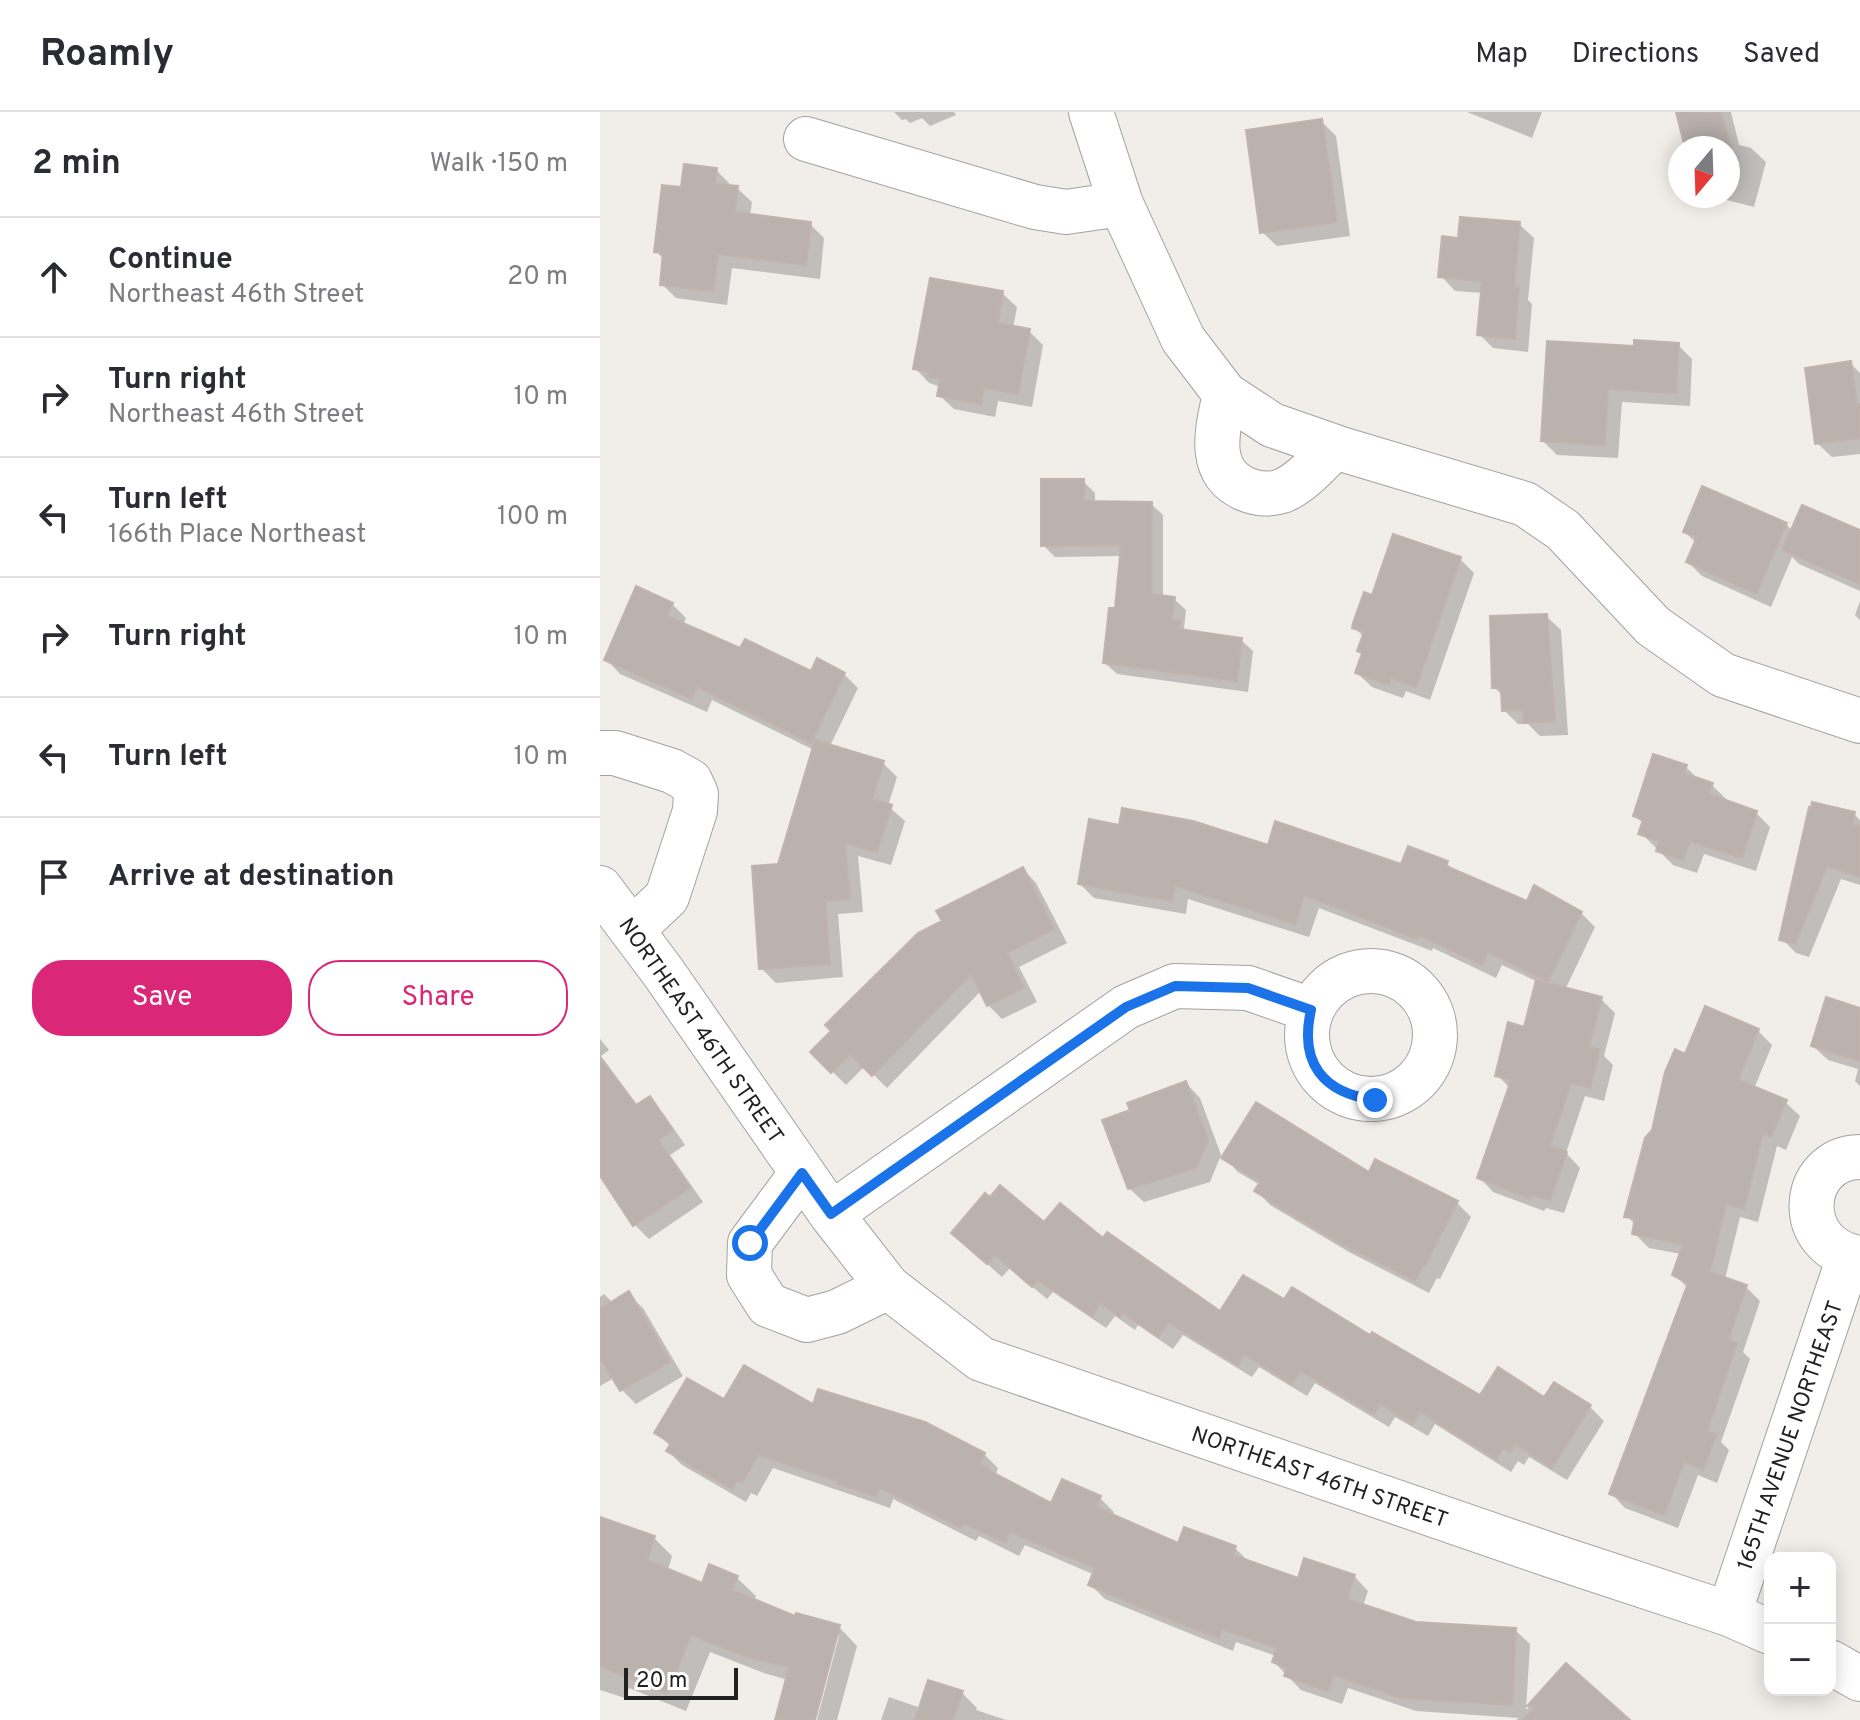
<!DOCTYPE html>
<html lang="en">
<head>
<meta charset="utf-8">
<style>
  body { margin:0; font-family:Overpass,sans-serif; background:#f7f7f7; color:#2b2b33 }
  .controls { position:absolute; right:24px; bottom:24px; display:grid; overflow:hidden; border-radius:16px; box-shadow:0 4px 20px #0003 }
  .controls button { width:72px; height:72px; display:grid; place-items:center; padding:0; border:0; border-bottom:2px solid #e1e1e2; background:#fff; color:#2b2b33; font:40px sans-serif }
  .compass { position:absolute; left:1068px; top:24px; width:72px; height:72px; border-radius:50%; background:#fff; box-shadow:0 4px 20px #0003; rotate:199deg }
  .scale { position:absolute; left:24px; bottom:20px; width:114px; box-sizing:border-box; padding-left:8px; border:4px solid #212121; border-top:0; font-size:22px; line-height:28px; white-space:nowrap; color:#212121; -webkit-text-stroke:6px #fff; paint-order:stroke }
  .stop { position:absolute; width:24px; height:24px; margin:-18px; border:6px solid #1a73e8; border-radius:50%; background:#fff }
  .stop.end { background:#1a73e8; border-color:#fff; box-shadow:0 2px 8px #0008 }
  .list { margin:0; padding:0; list-style:none }
  h2 { display:flex; justify-content:space-between; align-items:center; height:104px; margin:0; padding:0 32px; font-size:34px }
  h2 small { font-size:26px; font-weight:400; color:#7c7c81 }
  .list li { display:grid; grid-template-columns:52px 1fr auto; gap:24px; align-items:center; box-sizing:border-box; height:120px; padding:0 32px; border-top:2px solid #e1e1e2 }
  .list b { display:block; font-size:30px; white-space:nowrap }
  .list p { margin:0; font-size:26px; white-space:nowrap; color:#7c7c81 }
  .list em { font-size:26px; font-style:normal; color:#7c7c81 }
  .actions { display:flex; gap:16px; padding:24px 32px }
  .actions a { flex:1; padding:18px 0; border:2px solid #db2777; border-radius:32px; text-align:center; font-size:28px; color:#db2777 }
  .actions .main { background:#db2777; color:#fff }
  .icon { flex:none; width:44px; height:44px; fill:none; stroke:currentColor; stroke-width:2; stroke-linecap:round; stroke-linejoin:round }
  .map { position:relative; flex:none; width:1260px; height:1608px; overflow:hidden }
  header { display:flex; align-items:center; gap:48px; box-sizing:border-box; height:112px; padding:0 40px; background:#fff; border-bottom:2px solid #e1e1e2 }
  header strong { font-size:38px }
  nav { display:flex; gap:44px; margin-inline-start:auto; font-size:28px }
  main { display:flex }
  aside { flex:1; background:#fff }
  .map>svg:first-child { display:block }
  .shadow { fill:#0003 }
  .building { fill:#bbb2ae; stroke:#c2b3ac; stroke-width:2 }
  .lines { fill:none; stroke-linecap:round; stroke-linejoin:round }
  .minor-casing { stroke:#a2a2a2; stroke-width:46 }
  .minor { stroke:#fff; stroke-width:44 }
  .route { stroke:#1a73e8; stroke-width:10 }
  .labels { text-anchor:middle; stroke-width:6; stroke-linejoin:round; paint-order:stroke }
  .street-label { font-size:22px; fill:#212121; stroke:#fff }
</style>
</head>
<body>
<header>
<strong>Roamly</strong>
<nav><a>Map</a><a>Directions</a><a>Saved</a></nav>
</header>
<main>
<aside>
<h2>2 min<small>Walk · 150 m</small></h2>
<ul class="list">
<li><svg class="icon" aria-label="ahead" viewBox="0 0 24 24"><path d="M12 20V5M6 11l6-6 6 6"/></svg><div><b>Continue</b><p>Northeast 46th Street</p></div><em>20 m</em></li>
<li><svg class="icon" aria-label="right" viewBox="0 0 24 24"><path d="M7 20v-9h11M14 6l5 5-5 5"/></svg><div><b>Turn right</b><p>Northeast 46th Street</p></div><em>10 m</em></li>
<li><svg class="icon" aria-label="left" viewBox="0 0 24 24"><path d="M17 20v-9H6M10 6l-5 5 5 5"/></svg><div><b>Turn left</b><p>166th Place Northeast</p></div><em>100 m</em></li>
<li><svg class="icon" aria-label="right" viewBox="0 0 24 24"><path d="M7 20v-9h11M14 6l5 5-5 5"/></svg><div><b>Turn right</b></div><em>10 m</em></li>
<li><svg class="icon" aria-label="left" viewBox="0 0 24 24"><path d="M17 20v-9H6M10 6l-5 5 5 5"/></svg><div><b>Turn left</b></div><em>10 m</em></li>
<li><svg class="icon" aria-label="arrive" viewBox="0 0 24 24"><path d="M6 21V4h12l-3 4 3 4H6"/></svg><div><b>Arrive at destination</b></div></li>
</ul>
<div class="actions"><a class="main">Save</a><a>Share</a></div>
</aside>
<div class="map">
<svg width="1260" height="1608" viewBox="0 0 1260 1608">
  <rect width="100%" height="100%" fill="#f1ede9"/>
  <!-- shadow -->
  <path class="shadow" d="M294,0H354L356,3L330,14L322,6L310,11L306,7L302,8Z
    M867,0H942L932,26Z
    M1078,0H1131L1139,33L1151,36L1166,50L1154,95L1111,84H1128V36H1087Z
    M722,10L736,24L750,124L677,134L662,120Z
    M116,58L130,72V75L137,76L152,90L150,104L210,112L224,126L220,167L132,156L127,193L76,186L62,172L64,148L56,139L82,77Z
    M919,112L934,126L928,188L932,192L928,240L893,236L879,222L883,181L855,179L841,164L860,128Z
    M402,181L417,195L413,216L429,219L443,233L432,295L398,289L395,305L354,297L339,283L341,275L329,271L315,256Z
    M1078,233L1092,247L1090,294L1022,290L1018,346L957,343L943,329L1035,236Z
    M1250,251L1260,261V342L1232,345L1217,331Z
    M483,369L495,381V391L551,392L563,403V485L574,487L586,498L584,516L588,520L641,528L653,539L648,580L517,562L505,551L516,499L522,444L455,445L443,433Z
    M1186,412L1193,420L1260,423V479L1199,452L1192,445L1171,495L1102,464L1088,450L1096,431L1085,420Z
    M860,447L874,461L830,588L806,579L803,586L772,575L757,561L763,543L759,539L764,525L754,515L773,486Z
    M1260,489V508L1255,503Z
    M72,492L86,506L83,514L141,539L212,562H244L258,576L230,634L283,651L297,665L288,694L305,709L291,753L258,744L263,800L238,802L243,865L176,871L161,856L179,754L214,638L112,588L107,600L20,562L6,547Z
    M946,504L961,518L968,623L940,624L928,612H918L904,598L903,584L894,575Z
    M1086,655L1099,668L1112,673L1126,687L1125,690L1156,701L1170,715L1156,759L1104,742L1097,761L1073,753L1041,721L1044,712L1035,703Z
    M1254,702L1260,708V773L1241,767L1209,845L1196,841L1182,827Z
    M669,735L802,754L846,751L856,760L928,792L981,801L995,815L965,878L1001,887L1015,901L1004,944L1013,953L1004,989L985,984L966,1041L980,1056L964,1101L946,1096L944,1099L893,1080L879,1065L910,976L897,963L926,917L938,870L902,853L896,866L833,836L832,839L719,796L709,825L588,787L586,802L494,786L480,772Z
    M423,757L436,771L467,831L419,855L437,890L402,907L388,893L381,879L287,976L265,954L246,973L213,940L344,810Z
    M1227,888L1260,896V974L1255,969L1258,957L1228,948L1213,934Z
    M1106,897L1158,919L1172,933L1154,977L1185,990L1200,1004L1186,1038L1177,1034L1158,1110L1140,1105L1125,1167L1146,1175L1160,1189L1143,1240L1150,1247L1121,1330L1129,1338L1117,1371L1098,1363L1078,1416L1025,1396L1011,1381L1088,1176L1074,1162L1081,1142L1049,1136L1034,1121L1036,1114L1027,1104L1054,1019Z
    M0,927L9,938L1,944L38,994L49,987L63,1001L85,1033L70,1043L103,1090L49,1127L35,1113L0,1061Z
    M586,971L600,986L621,1043L610,1070L544,1090L529,1076L532,999Z
    M624,1045L770,1062L776,1050L857,1091L871,1105L840,1167L837,1166L829,1181L749,1140L670,1093L656,1078L660,1073L638,1060Z
    M444,1113L503,1129L621,1202L684,1190L771,1226L880,1286L945,1287L955,1273L990,1295L1004,1309L967,1368L929,1345L924,1353L918,1349L911,1360L835,1312L828,1324L795,1305L789,1315L715,1271L707,1284L659,1255L652,1265L583,1223L573,1237L538,1213L535,1218L515,1204L506,1216L453,1180L447,1187L410,1156L402,1165L368,1135Z
    M4,1182L13,1191L28,1182L43,1196L83,1264L36,1292L22,1278L14,1266L0,1274V1185Z
    M125,1290L214,1295L384,1342L398,1356L395,1364L452,1394L499,1385L514,1400L512,1404L580,1433L635,1436L650,1451L699,1468L754,1464L768,1479L763,1494L816,1512L915,1518L930,1532L926,1598L966,1553L1027,1608H916L919,1606L816,1599L748,1576L742,1592L701,1578L674,1550L676,1544L636,1530L633,1539L505,1487L491,1473L495,1463L425,1433L419,1444L379,1424L376,1429L293,1387L290,1396L173,1356L157,1384L151,1381L146,1390L82,1353L68,1339L71,1335L57,1321Z
    M0,1407L54,1426L72,1444L68,1458L103,1473L137,1466L156,1484L153,1489L196,1507L239,1515L257,1534L237,1608H217L239,1524H235L212,1608H178L188,1568L164,1561L110,1540L86,1599L29,1576L25,1586L0,1578Z
    M362,1581L377,1596L376,1598L406,1608H281L289,1585L321,1596Z"/>
  <!-- building -->
  <path class="building" d="M1076,0H1121L1131,36H1085Z
    M722,7L737,110L660,121L646,18Z
    M84,52L117,56L115,72L138,74L135,100L211,110L206,153L118,142L113,179L60,173L63,141L54,140L62,73L81,75Z
    M860,105L920,110L914,176H919L915,227L877,223L882,169L838,165L842,124L858,126Z
    M330,166L403,179L398,211L430,217L418,282L384,276L381,292L337,284L340,267L328,265L329,260L313,257Z
    M1034,228L1079,231L1076,281L1008,277L1005,333L941,329L947,229L1034,234Z
    M1251,249L1257,293L1260,292V326L1215,332L1205,256Z
    M441,367H484V389L552,390V482L575,485L572,508L580,509L579,517L642,526L637,569L503,551L509,496H515L521,433L441,434Z
    M1102,374L1187,411L1156,482L1086,450L1097,425L1083,420Z
    M1202,393L1260,418V472L1182,438Z
    M793,422L861,445L816,575L791,566L789,573L755,561L762,541L757,539L764,520L752,516L753,511L764,480L772,483Z
    M36,474L73,491L67,504L140,536L145,527L211,559L217,546L245,561L211,631L97,575L92,587L4,548Z
    M947,502L955,609L924,611L923,598L902,599L901,576H892L890,504Z
    M215,628L284,649L272,687L292,693L277,740L245,731L250,787L225,789L230,852L159,857L152,754L178,752Z
    M1053,642L1087,653L1084,661L1113,671L1109,682L1157,699L1142,746L1090,729L1083,748L1056,739L1059,729L1038,722L1043,708L1033,704Z
    M1212,690L1255,700L1252,712L1260,714V765L1227,754L1195,832L1179,828L1209,695L1211,696Z
    M522,696L593,709L668,733L675,709L801,752L808,734L848,749L846,754L927,789L934,773L982,800L948,870L888,840L882,853L819,823L817,827L704,783L695,812L575,774L572,789L478,772L489,707L519,713Z
    M423,755L454,817L407,841L424,876L387,894L371,862L272,964L250,942L231,961L210,940L231,919L225,913L318,821L342,809L336,799Z
    M936,868L1002,885L989,935L1000,937L990,976L971,971L950,1034L967,1040L950,1088L932,1083L929,1086L877,1066L911,968L895,964L908,910L924,915Z
    M1226,885L1260,896V949L1211,934Z
    M1105,894L1159,917L1138,968L1187,988L1171,1025L1163,1021L1144,1097L1126,1092L1110,1160L1147,1173L1128,1228L1137,1231L1107,1319L1116,1322L1103,1358L1084,1350L1064,1403L1009,1382L1088,1171L1072,1163L1083,1132L1032,1122L1035,1106L1024,1105L1045,1026L1052,1018L1065,960L1075,937L1085,942Z
    M0,945L36,993L50,984L73,1018L58,1028L90,1076L33,1114L0,1064Z
    M586,969L608,1028L596,1056L528,1077L502,1008L530,998L527,991Z
    M656,990L769,1060L775,1047L858,1089L825,1154L823,1153L815,1169L733,1127L654,1079L660,1070L621,1046Z
    M400,1073L444,1110L460,1091L503,1126L507,1120L620,1199L643,1163L684,1187L692,1175L770,1223L772,1220L880,1283L898,1255L944,1285L954,1270L991,1293L952,1356L915,1332L910,1340L903,1336L896,1347L820,1300L813,1312L780,1292L774,1302L700,1259L692,1272L644,1242L638,1253L568,1210L558,1225L523,1201L520,1205L500,1191L492,1204L438,1168L432,1175L395,1143L387,1152L351,1121L385,1081L390,1085Z
    M29,1179L70,1250L20,1279L0,1246V1197Z
    M144,1253L213,1292L218,1277L325,1310L385,1341L380,1352L389,1356L388,1358L451,1391L462,1367L501,1384L496,1395L578,1431L584,1415L636,1434L633,1443L698,1466L704,1446L755,1463L747,1487L816,1510L916,1516L912,1593L800,1586L734,1563L728,1579L684,1564L687,1556L672,1550L677,1536L622,1517L619,1526L578,1511L488,1473L495,1456L410,1420L405,1431L364,1411L361,1416L279,1375L276,1384L237,1372L238,1369L158,1343L142,1371L137,1368L132,1377L66,1339L71,1331L54,1321L87,1266L124,1287Z
    M0,1405L55,1424L47,1448L102,1471L109,1452L138,1464L132,1478L195,1504L196,1501L240,1513L215,1608H175L189,1555L144,1544L91,1523L67,1582L0,1554Z
    M966,1551L1030,1608H923L936,1594H927Z
    M328,1568L363,1579L353,1608H315Z"/>
  <g class="lines">
    <!-- minor casing -->
    <g class="minor-casing">
      <path id="minor" d="M491,0L521,92L583,227L625,282L672,313L741,337L925,392L963,418L1053,514L1123,563L1260,609
        M206,27L435,95L466,100L521,92
        M625,282C618,315 605,359 645,377C657,382 670,383 682,379C702,371 720,349 735,335
        M0,641H15L72,659L90,669L96,682L95,699L67,785L33,817
        M0,776L63,860L231,1102L288,1175L381,1247L953,1444L1129,1502L1170,1520
        M707 923a64 64 0 1 1 128 0a64 64 0 1 1-128 0Z
        M1260,1045C1199,1046 1192,1136 1260,1146
        M202,1061L150,1131L149,1163L168,1193L207,1208L237,1200L288,1175
        M231,1102L526,895L575,874L648,876L711,898
        M1129,1502L1249,1145
        M1230,1550L1260,1567"/>
    </g>
    <!-- minor -->
    <use href="#minor" class="minor"/>
  </g>
  <g class="lines">
    <!-- route -->
    <path class="route" d="M150,1131L202,1061L231,1102L526,895L575,874L648,876L711,898C699,951 723,981 775,988"/>
  </g>
  <g class="labels">
    <!-- street labels -->
    <g class="street-label">
      <text transform="translate(102 918) rotate(55)" y="8">NORTHEAST 46TH STREET</text>
      <text transform="translate(1189 1323) rotate(-71)" y="8">165TH AVENUE NORTHEAST</text>
      <text transform="translate(720 1364) rotate(19)" y="8">NORTHEAST 46TH STREET</text>
    </g>
  </g>
</svg>
<div class="controls">
<button>+</button>
<button>−</button>
</div>
<svg class="compass" viewBox="-18 -18 36 36"><path d="M0-13l5 13h-10z" fill="#e53935"/><path d="M0 13l5-13h-10z" fill="#7c7c81"/></svg>
<div class="scale">20 m</div>
<div class="stop" style="left:150px;top:1131px"></div>
<div class="stop end" style="left:775px;top:988px"></div>
</div>
</main>
</body>
</html>
